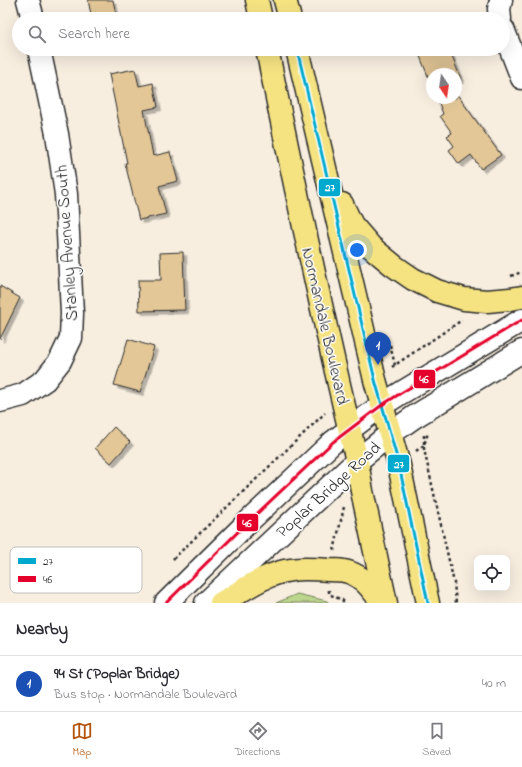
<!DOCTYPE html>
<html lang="en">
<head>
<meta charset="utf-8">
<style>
  body { margin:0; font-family:"Indie Flower",sans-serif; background:#f7f7f7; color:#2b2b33 }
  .controls { position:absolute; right:12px; bottom:12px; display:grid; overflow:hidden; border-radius:8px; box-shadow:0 4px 16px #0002 }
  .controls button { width:36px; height:36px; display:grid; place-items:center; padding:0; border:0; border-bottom:1px solid #e1e1e2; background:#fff; color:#2b2b33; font:20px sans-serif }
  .compass { position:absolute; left:426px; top:68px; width:36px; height:36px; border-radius:50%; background:#fff; box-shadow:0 4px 16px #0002; rotate:167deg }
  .you { position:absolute; left:357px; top:250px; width:14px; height:14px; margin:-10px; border:3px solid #fff; border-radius:50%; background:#1a73e8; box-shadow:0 0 0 6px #1a73e833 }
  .badge { display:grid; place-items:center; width:26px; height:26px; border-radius:50%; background:#b45309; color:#fff; font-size:13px; font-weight:700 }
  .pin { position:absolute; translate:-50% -33px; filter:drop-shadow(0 1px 2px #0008) }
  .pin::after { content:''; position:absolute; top:21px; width:14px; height:12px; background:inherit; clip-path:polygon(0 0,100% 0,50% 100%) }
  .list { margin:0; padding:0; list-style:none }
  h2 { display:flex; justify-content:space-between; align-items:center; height:52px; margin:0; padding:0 16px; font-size:17px }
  h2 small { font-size:13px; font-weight:400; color:#7c7c81 }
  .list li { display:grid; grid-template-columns:26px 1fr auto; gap:12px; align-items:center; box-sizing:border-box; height:56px; padding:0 16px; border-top:1px solid #e1e1e2 }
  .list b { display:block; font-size:15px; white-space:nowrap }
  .list p { margin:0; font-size:13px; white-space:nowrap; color:#7c7c81 }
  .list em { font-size:13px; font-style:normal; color:#7c7c81 }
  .icon { flex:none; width:22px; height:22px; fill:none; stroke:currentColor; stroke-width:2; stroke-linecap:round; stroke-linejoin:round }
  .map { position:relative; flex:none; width:522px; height:603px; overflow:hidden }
  .search { position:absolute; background:#fff; box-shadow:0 4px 16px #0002; left:12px; right:12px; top:12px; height:44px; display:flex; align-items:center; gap:10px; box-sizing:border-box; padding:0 14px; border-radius:22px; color:#7c7c81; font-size:15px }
  .sheet { height:108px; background:#fff }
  nav { display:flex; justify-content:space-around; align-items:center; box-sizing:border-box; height:56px; border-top:1px solid #e1e1e2; background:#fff; font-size:11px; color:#7c7c81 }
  nav a { display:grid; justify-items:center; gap:2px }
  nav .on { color:#b45309 }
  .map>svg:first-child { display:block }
  .green { fill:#bcd68d; stroke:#74805c }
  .building { fill:#e3c797; stroke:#2b2b2b; filter:url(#shadow) }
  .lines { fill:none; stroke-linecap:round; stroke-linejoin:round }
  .minor-casing { stroke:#2b2b2b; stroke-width:25 }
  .major-casing { stroke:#2b2b2b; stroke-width:25 }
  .path { stroke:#2b2b2b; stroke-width:2.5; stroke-dasharray:3 3; stroke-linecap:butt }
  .minor { stroke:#fff; stroke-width:22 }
  .major { stroke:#f5e382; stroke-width:22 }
  .bus-1-casing { stroke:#fff; stroke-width:6 }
  .bus-2-casing { stroke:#fff; stroke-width:6 }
  .bus-1 { stroke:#00a9ce; stroke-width:3 }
  .bus-2 { stroke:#e4002b; stroke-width:3 }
  .labels { text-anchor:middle; stroke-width:3; stroke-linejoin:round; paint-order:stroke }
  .street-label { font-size:17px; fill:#2b2b2b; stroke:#fff }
  .key { fill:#fff; stroke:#bfbfbf; stroke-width:1 }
  .key-label { font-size:11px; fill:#2b2b2b }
  .line-badge { stroke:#fff; stroke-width:1.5 }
  .badge-label { font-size:11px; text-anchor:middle; font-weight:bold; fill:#fff }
</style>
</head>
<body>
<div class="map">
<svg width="522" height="603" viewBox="0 0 522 603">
  <defs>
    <filter id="shadow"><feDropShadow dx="3.5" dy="3.5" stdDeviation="0" flood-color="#0004"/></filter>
  </defs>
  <rect width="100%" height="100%" fill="#f7eee0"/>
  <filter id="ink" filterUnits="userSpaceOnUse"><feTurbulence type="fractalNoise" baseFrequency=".025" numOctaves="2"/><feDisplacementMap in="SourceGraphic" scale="8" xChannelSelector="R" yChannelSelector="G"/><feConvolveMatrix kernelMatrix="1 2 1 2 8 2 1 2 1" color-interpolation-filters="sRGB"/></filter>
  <g filter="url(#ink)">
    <!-- green -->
    <path class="green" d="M297,594L327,601L329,603H276Z"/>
    <!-- building -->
    <path class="building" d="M88,0H113L117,19H92Z
      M417,49H449L461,79L456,81V74H432V86Z
      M135,69L139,86L153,83L158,107L144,110L153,156L170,152L178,181L159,186L166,214L139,220L125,163H127L109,74Z
      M456,93L501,155L481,169L471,155L459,164L449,150L454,146L447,136L452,133L440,116L443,114L437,98H456Z
      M183,252L185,310L139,311L138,280H161L160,253Z
      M0,286L20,298L0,339Z
      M128,339L154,347L140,392L114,385Z
      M114,427L130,442L111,463L95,448Z"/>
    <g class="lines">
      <!-- minor casing -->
      <g class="minor-casing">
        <path id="minor" d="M28,0L33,19
          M500,19L499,9L501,0
          M503,29L522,78
          M0,401L23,395L45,380L60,361L71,338L72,313L66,194L57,134L39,49
          M166,603L246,524L333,442L382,405L401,393L522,320
          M206,603L357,461L390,434L414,417L522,351"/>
      </g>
      <!-- major casing -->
      <g class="major-casing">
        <path id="major" d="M257,0L261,19
          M285,0L290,19
          M267,49C295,187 324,324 357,461L362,491L386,603
          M297,49L375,380L399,465L428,603
          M342,204L352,225L371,247L394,266L413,279L437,291L464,299L487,301L510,299L522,297
          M221,603C242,591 266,573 291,570C302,568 316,569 328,570C338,570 348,570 357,576C368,582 375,593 382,603"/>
      </g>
      <!-- path -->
      <path class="path" d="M511,276L522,272
        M390,345L395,365
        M392,367L462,320
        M424,435V449L454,583L456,603
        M416,451L424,445L428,433
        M334,551L344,507
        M173,559L325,413
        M329,590V594L342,600L345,603"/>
      <!-- minor -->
      <use href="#minor" class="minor"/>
      <!-- major -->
      <use href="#major" class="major"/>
      <!-- bus-1 casing -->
      <g class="bus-1-casing">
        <path id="bus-1" d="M297,49L375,380L399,465L428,603"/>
      </g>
      <!-- bus-2 casing -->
      <g class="bus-2-casing">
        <path id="bus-2" d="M166,603L246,524L333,442L382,405L401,393L522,320"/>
      </g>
      <!-- bus-1 -->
      <use href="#bus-1" class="bus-1"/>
      <!-- bus-2 -->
      <use href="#bus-2" class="bus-2"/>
    </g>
  </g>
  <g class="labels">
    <!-- street labels -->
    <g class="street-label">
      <text transform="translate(66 243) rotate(-94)" y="6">Stanley Avenue South</text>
      <text transform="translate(326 326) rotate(77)" y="6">Normandale Boulevard</text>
      <text transform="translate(328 489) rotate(-42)" y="6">Poplar Bridge Road</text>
    </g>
  </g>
  <!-- legend -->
  <rect x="10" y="547" width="132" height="46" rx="6" class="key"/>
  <rect x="18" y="558" width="18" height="6" fill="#00a9ce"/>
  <rect x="18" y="576" width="18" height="6" fill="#e4002b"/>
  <g class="key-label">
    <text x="43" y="565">27</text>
    <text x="43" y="583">46</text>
  </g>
  <g class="line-badge">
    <rect x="318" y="178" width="23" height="19" rx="4" fill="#00a9ce"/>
    <rect x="413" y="369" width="23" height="20" rx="4" fill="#e4002b"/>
    <rect x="387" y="454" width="23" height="19" rx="4" fill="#00a9ce"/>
    <rect x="236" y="513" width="23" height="19" rx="4" fill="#e4002b"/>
  </g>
  <g class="badge-label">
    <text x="330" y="191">27</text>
    <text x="424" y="383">46</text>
    <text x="399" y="468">27</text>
    <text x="247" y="527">46</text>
  </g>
</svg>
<div class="controls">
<button><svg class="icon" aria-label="locate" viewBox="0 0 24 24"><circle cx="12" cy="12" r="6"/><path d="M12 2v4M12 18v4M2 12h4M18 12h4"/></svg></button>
</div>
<svg class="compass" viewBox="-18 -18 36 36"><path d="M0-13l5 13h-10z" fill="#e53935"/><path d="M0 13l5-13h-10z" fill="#7c7c81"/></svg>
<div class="you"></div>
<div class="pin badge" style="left:378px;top:365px;background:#1a4fb4">1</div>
<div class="search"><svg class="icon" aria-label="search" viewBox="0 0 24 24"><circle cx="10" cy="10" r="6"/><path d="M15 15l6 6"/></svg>Search here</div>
</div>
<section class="sheet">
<h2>Nearby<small></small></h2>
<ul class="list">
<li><span class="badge" style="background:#1a4fb4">1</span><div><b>94 St (Poplar Bridge)</b><p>Bus stop · Normandale Boulevard</p></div><em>40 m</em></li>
</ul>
</section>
<nav>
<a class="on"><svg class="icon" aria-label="map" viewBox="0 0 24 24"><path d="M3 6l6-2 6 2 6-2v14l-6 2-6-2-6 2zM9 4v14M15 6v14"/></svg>Map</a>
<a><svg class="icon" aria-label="directions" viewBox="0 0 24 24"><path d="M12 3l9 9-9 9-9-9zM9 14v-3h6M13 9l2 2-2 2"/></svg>Directions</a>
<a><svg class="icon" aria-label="saved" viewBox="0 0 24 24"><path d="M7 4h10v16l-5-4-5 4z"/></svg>Saved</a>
</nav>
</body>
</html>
